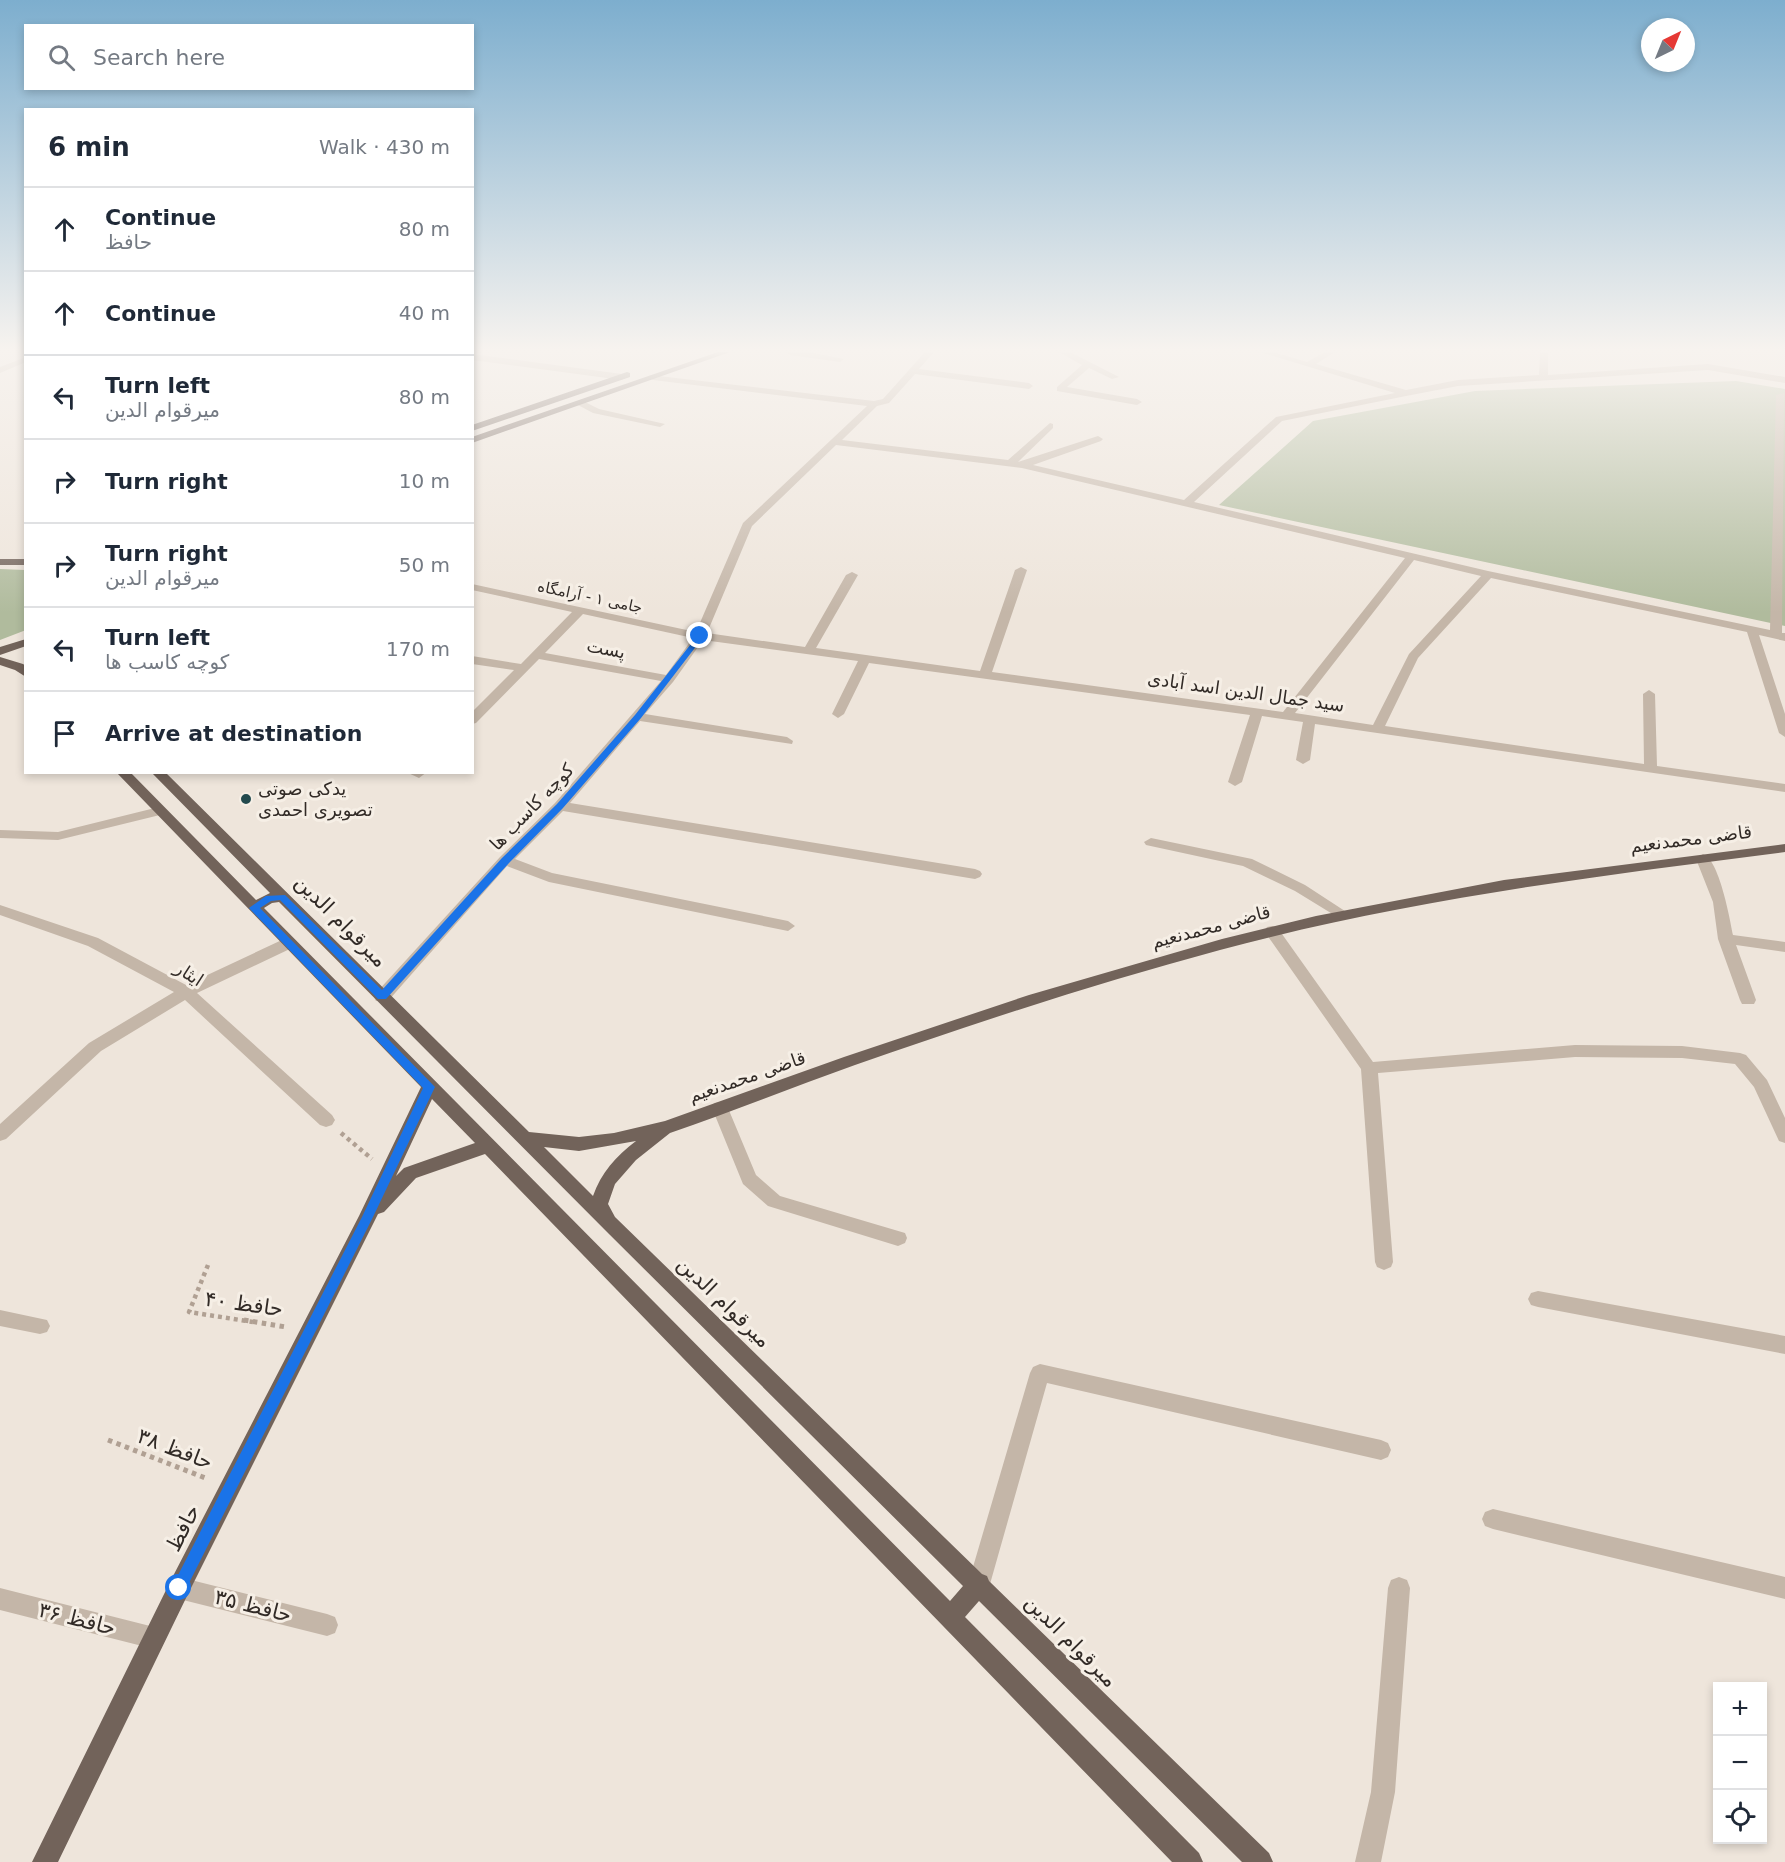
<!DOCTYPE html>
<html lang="en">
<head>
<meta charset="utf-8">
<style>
  body { margin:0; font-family:"DejaVu Sans","Noto Naskh Arabic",sans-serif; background:#f2f2f3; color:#1f2937 }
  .controls { position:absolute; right:18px; bottom:18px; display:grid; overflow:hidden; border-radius:0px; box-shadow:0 3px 9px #0003 }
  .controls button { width:54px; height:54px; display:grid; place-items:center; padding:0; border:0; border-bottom:2px solid #e0e1e3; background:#fff; color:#1f2937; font:30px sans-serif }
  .compass { position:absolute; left:1641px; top:18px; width:54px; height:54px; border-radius:50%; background:#fff; box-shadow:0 3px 9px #0003; rotate:43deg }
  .stop { position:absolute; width:18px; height:18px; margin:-14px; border:4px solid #1a73e8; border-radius:50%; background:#fff }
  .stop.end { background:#1a73e8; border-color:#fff; box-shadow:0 2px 6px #0008 }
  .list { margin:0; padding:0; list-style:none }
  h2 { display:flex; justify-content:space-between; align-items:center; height:78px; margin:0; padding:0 24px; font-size:26px }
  h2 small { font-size:20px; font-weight:400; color:#747a83 }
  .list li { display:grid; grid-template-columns:39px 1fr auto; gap:18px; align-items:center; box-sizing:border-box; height:84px; padding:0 24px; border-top:2px solid #e0e1e3 }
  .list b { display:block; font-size:22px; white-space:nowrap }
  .list p { margin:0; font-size:20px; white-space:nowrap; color:#747a83 }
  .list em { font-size:20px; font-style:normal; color:#747a83 }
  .icon { flex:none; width:33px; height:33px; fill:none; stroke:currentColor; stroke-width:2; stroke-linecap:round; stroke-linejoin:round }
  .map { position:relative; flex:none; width:1785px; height:1862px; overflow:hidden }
  .search { position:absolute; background:#fff; box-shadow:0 3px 9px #0003; left:24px; top:24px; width:450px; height:66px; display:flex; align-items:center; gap:15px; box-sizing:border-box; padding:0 21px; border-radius:0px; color:#747a83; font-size:22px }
  .panel { position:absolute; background:#fff; box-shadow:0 3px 9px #0003; left:24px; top:108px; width:450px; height:666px; border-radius:0px }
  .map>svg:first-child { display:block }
  .green { fill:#b0bb9d }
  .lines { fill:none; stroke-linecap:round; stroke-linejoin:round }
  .path-far1 { stroke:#b0a093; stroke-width:4.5; stroke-dasharray:4 4; stroke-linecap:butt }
  .path { stroke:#b0a093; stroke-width:5; stroke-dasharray:4.5 4.5; stroke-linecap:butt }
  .minor { fill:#c4b6a8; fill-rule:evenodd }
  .major { fill:#72635a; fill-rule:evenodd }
  .route { fill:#1a73e8 }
  .poi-dot { fill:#234a4e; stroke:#f6efe6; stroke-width:2 }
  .labels { text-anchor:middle; stroke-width:6; stroke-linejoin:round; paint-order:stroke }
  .far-street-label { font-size:15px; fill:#322b27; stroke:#f6efe6 }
  .street-label { font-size:18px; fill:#322b27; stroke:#f6efe6 }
  .poi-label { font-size:18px; fill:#322b27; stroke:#f6efe6; text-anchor:start }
  .near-street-label { font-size:21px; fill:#322b27; stroke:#f6efe6 }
</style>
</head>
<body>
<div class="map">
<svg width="1785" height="1862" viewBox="0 0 1785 1862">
  <rect width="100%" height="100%" fill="#eee5db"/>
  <!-- green -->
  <path class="green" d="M1736,381L1785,389V626L1219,505L1313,421L1475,391Z
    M0,569L25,570L26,630L0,640Z"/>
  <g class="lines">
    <!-- path-far1 -->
    <path class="path-far1" d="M341,1133L372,1159
      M208,1265L189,1312L253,1322"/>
    <!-- path -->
    <path class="path" d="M244,1320L286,1327
      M108,1440L208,1479"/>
    <!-- minor -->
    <path class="minor" d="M786,352H808L844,359L840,362L790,355Z
      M925,352H934L919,369L1029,383L1033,386L1029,389L915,374L889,403L877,406L842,440L1008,460L1050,423L1053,424V428L1018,462L1098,436L1103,439L1101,441L1033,465L1184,500L1276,417L1395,393L1260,352H1273L1307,362L1325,352H1335L1316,364L1406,390L1458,380L1539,375L1540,352H1548V375L1708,364L1785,377V383L1708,370L1458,386L1406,396L1282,421L1194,502L1488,571L1770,630L1776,395L1784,393L1782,633H1785V641L1759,635L1785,714V737L1779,733L1747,632L1491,578L1418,658L1385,726L1644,764L1643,694L1649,690L1655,694L1657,766L1785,784V792L1315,724L1310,760L1303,764L1296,760L1303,722L1262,716L1242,782L1235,786L1228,782L1250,715L869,663L844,714L838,718L832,714L858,661L703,640L673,682L645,714L787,737L793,741L792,744L640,721L570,803L975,869L980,871L982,874L980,877L975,879L563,811L515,859L552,873L788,921L795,926L788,931L549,882L507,866L388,1001H376L374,997L376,993L500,857L555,803L661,681L539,659L476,723L472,724V712L514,670L472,664V656L521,664L572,612L472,590V584L696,632L743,523L867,406L653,380L649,377L650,375L874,401L883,399ZM836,445L1022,468L1405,558L1283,712L992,672L1027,570L1021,567L1015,570L980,671L816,648L858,575L852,572L846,575L805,647L707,633L752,526ZM1414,560L1481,576L1409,654L1373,725L1295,713ZM583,614L693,638L666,675L545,653Z
      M1059,352H1070L1119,377L1112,379L1089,368L1067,387L1137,399L1142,402L1137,405L1057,391V387L1082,365Z
      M472,354L622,374L626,377L622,380L472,360Z
      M26,357V362L0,373V367Z
      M581,400L599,409L665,424L660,427L593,413L578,405V401Z
      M406,772H427L419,778Z
      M159,807L164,808L166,811L164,814L58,840L0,838V830L58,832Z
      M1151,838L1252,859L1305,885L1351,915L1344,920L1339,918L1295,891L1243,866L1146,845L1144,842Z
      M1703,854C1719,859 1730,919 1733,935L1785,942V952L1736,945L1756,1000L1754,1004H1742L1740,1000L1718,939L1713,902L1696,859Z
      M0,905L98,938L186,985L284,939H294L297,943L294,947L197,993L332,1115L335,1120L332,1125L326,1127L320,1125L185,1000L101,1051L6,1139L0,1141V1124L89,1043L174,992L88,946L0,915Z
      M1272,926L1277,927L1373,1062L1575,1045L1682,1046L1740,1053L1746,1055L1767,1080L1785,1118V1143L1779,1141L1754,1087L1735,1064L1682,1058L1575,1057L1378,1073L1393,1262L1391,1267L1384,1270L1377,1267L1375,1262L1361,1069L1267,935L1264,931L1267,927Z
      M720,1102L726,1103L728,1108L756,1175L780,1196L905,1233L907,1238L905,1243L898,1246L768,1206L743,1184L712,1108L714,1103Z
      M1538,1291L1785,1336V1354L1538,1307L1531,1305L1528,1299L1531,1293Z
      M0,1310L47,1320L50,1326L47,1332L40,1334L0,1326Z
      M1040,1364L1381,1440L1388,1443L1391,1450L1388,1457L1381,1460L1047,1383L990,1584L987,1592L979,1595L971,1592L968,1584L1030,1373L1033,1367Z
      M1493,1509L1785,1577V1599L1493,1529L1485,1526L1482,1519L1485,1512Z
      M179,1577L327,1614L335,1617L338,1625L335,1633L327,1636L179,1599L171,1596L168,1588L171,1580Z
      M1399,1577L1407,1580L1410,1588L1395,1792L1381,1862H1355L1371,1792L1388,1588L1391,1580Z
      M0,1588L154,1627L162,1630L165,1638L162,1646L154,1649L0,1610Z"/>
    <!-- major -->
    <path class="major" d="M718,352H730L472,443V437Z
      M627,372L630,373V377L472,431V425Z
      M0,559H26V565H0Z
      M26,639V646L0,655V647Z
      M0,657L23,664L26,666V677L15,670L0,665Z
      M116,772H130L256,900L270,893L151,772H165L529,1132L579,1137L614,1133L665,1121L844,1057L1029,995L1222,939L1316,916L1504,880L1785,844V852C1595,876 1405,900 1220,950C1097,983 975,1023 855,1065C793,1087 732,1112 670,1133L636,1160L615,1184L608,1204L615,1217L982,1574L987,1576L989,1581L1269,1853L1273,1862H1242L979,1601L965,1617L1199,1853L1203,1862H1172L485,1154L416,1178L384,1212L378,1214L187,1596L58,1862H32L171,1580L359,1216L421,1087ZM279,902L609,1234L963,1586L950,1601L264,908L272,903ZM432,1099L475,1143L404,1168L396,1176ZM636,1141C616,1156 601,1173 593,1196L544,1147L579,1151Z"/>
  </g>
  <!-- sky -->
  <linearGradient id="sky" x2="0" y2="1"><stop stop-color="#7daece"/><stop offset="0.57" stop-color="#f7f3ef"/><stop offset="1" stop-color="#f7f3ef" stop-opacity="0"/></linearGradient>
  <rect width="1785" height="613" fill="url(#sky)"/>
  <!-- route -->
  <path class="route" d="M698,635L704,636L641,718L563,808L509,863L386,999H378L280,900L271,901L260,908L435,1087L373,1217L184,1593L179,1595L174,1593L172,1588L174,1583L362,1217L423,1088L249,908L266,896L285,895L382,990L502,858L557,804L635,715Z"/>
  <!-- markers -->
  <circle class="poi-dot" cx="246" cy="799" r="6"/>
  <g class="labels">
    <!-- far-street labels -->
    <g class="far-street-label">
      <text transform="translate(590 597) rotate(12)" y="5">جامی ۱ - آرامگاه</text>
    </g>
    <!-- street labels -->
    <g class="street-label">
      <text transform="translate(606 649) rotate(11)" y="6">پست</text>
      <text transform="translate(1246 692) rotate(8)" y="6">سید جمال الدین اسد آبادی</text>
      <text transform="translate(532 807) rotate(-46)" y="6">کوچه کاسب ها</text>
      <text transform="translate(1691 839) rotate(-7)" y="6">قاضی محمدنعیم</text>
      <text transform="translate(1211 927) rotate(-15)" y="6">قاضی محمدنعیم</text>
      <text transform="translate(189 974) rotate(33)" y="6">ایثار</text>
      <text transform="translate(747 1077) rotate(-19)" y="6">قاضی محمدنعیم</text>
    </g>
    <!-- poi labels -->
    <g class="poi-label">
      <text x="258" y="795">یدکی صوتی<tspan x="258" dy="21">تصویری احمدی</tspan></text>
    </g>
    <!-- near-street labels -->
    <g class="near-street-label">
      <text transform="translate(341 921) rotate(45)" y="7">میرقوام الدین</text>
      <text transform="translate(724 1302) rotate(44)" y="7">میرقوام الدین</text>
      <text transform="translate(244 1304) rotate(8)" y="7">حافظ ۴۰</text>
      <text transform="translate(175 1449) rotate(21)" y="7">حافظ ۳۸</text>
      <text transform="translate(183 1528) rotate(-63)" y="7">حافظ</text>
      <text transform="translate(253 1606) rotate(14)" y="7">حافظ ۳۵</text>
      <text transform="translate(77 1619) rotate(14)" y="7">حافظ ۳۶</text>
      <text transform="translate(1071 1641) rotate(45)" y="7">میرقوام الدین</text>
    </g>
  </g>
</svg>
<div class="controls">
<button>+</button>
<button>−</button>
<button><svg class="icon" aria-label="locate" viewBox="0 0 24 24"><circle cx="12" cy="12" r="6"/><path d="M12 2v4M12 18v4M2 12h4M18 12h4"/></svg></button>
</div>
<svg class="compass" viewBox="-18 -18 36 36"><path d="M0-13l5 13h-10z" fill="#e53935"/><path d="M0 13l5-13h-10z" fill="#747a83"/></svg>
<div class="stop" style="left:179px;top:1588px"></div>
<div class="stop end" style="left:700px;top:636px"></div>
<div class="search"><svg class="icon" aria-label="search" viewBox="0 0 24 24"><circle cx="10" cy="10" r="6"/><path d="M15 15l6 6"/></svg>Search here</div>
<section class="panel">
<h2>6 min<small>Walk · 430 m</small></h2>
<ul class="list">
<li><svg class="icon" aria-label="ahead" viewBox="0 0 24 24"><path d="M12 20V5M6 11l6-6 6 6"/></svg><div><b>Continue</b><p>حافظ</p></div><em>80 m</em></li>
<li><svg class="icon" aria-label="ahead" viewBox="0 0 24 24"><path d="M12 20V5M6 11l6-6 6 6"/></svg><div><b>Continue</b></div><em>40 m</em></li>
<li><svg class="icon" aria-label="left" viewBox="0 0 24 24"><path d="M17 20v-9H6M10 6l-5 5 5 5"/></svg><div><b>Turn left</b><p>میرقوام الدین</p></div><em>80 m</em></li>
<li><svg class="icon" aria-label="right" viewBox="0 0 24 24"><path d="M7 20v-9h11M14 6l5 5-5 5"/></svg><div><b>Turn right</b></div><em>10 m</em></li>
<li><svg class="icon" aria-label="right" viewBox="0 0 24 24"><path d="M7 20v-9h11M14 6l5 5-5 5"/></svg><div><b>Turn right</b><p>میرقوام الدین</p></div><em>50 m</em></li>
<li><svg class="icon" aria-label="left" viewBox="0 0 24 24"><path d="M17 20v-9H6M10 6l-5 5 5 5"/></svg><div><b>Turn left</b><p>کوچه کاسب ها</p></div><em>170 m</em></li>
<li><svg class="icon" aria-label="arrive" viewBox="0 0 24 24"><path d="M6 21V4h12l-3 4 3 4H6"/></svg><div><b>Arrive at destination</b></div></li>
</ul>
</section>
</div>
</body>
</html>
